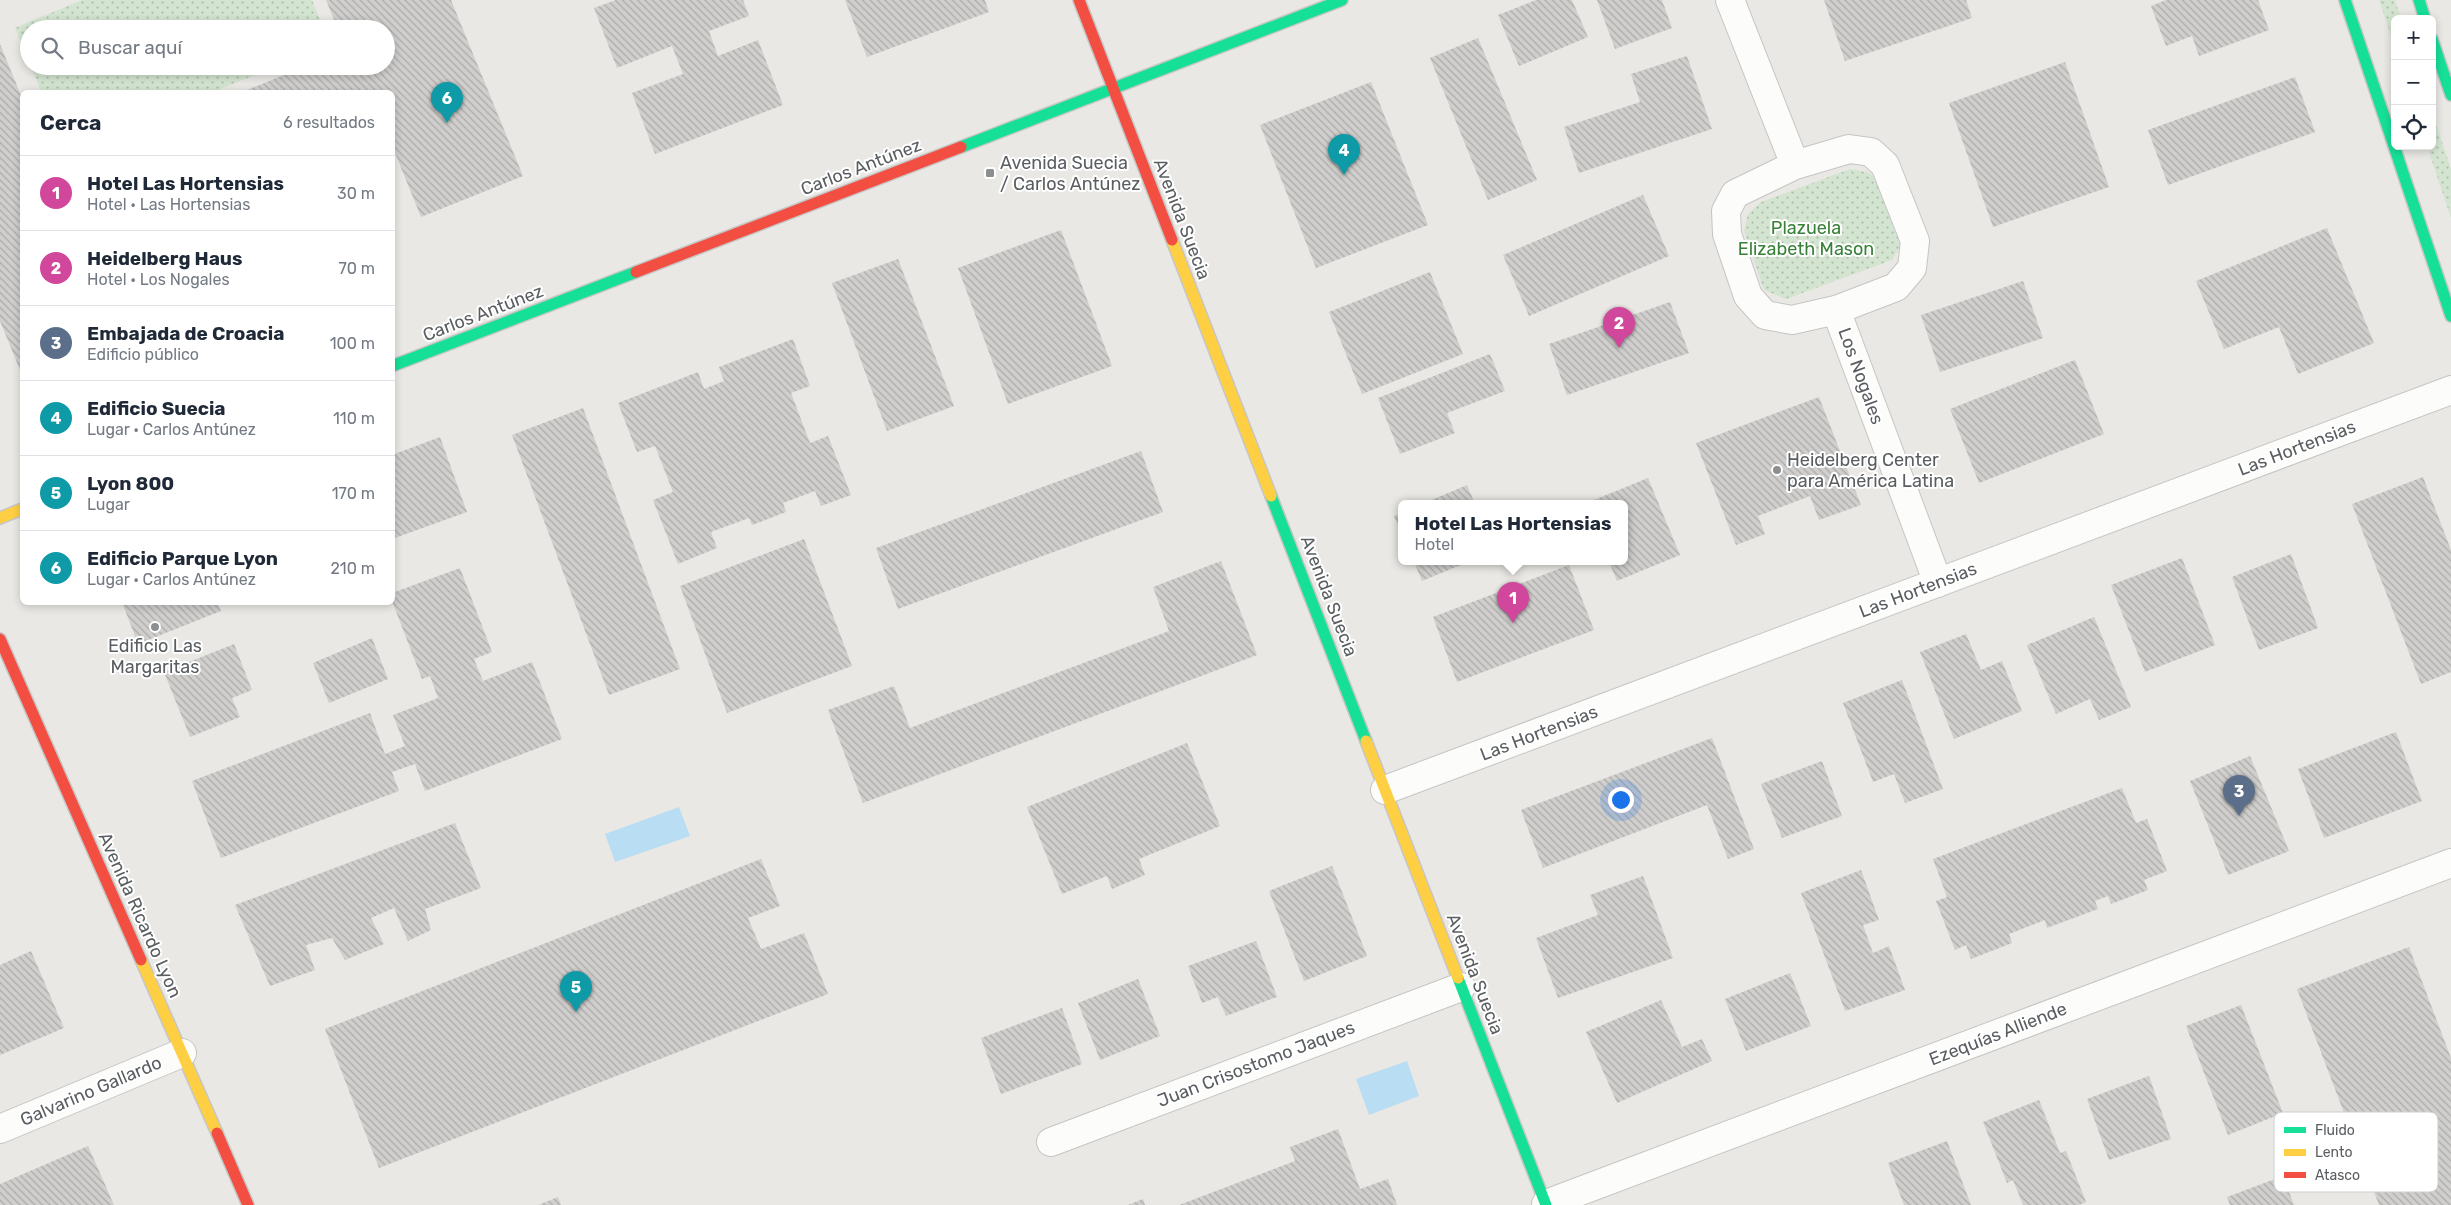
<!DOCTYPE html>
<html lang="es">
<head>
<meta charset="utf-8">
<style>
  body { margin:0; font-family:Rubik,sans-serif; background:#f6f6f7; color:#1f2937 }
  .controls { position:absolute; right:15px; top:15px; display:grid; overflow:hidden; border-radius:8px; box-shadow:0 2px 8px #0003 }
  .controls button { width:45px; height:45px; display:grid; place-items:center; padding:0; border:0; border-bottom:1px solid #e0e1e3; background:#fff; color:#1f2937; font:25px sans-serif }
  .you { position:absolute; left:1620px; top:799px; width:18px; height:18px; margin:-12px; border:4px solid #fff; border-radius:50%; background:#1a73e8; box-shadow:0 0 0 8px #1a73e833 }
  .badge { display:grid; place-items:center; width:32px; height:32px; border-radius:50%; background:#2563eb; color:#fff; font-size:16px; font-weight:700 }
  .pin { position:absolute; translate:-50% -41px; filter:drop-shadow(0 1px 2px #0008) }
  .pin::after { content:''; position:absolute; top:26px; width:18px; height:15px; background:inherit; clip-path:polygon(0 0,100% 0,50% 100%) }
  .popup { position:absolute; left:1398px; top:500px; width:230px; height:65px; box-sizing:border-box; display:grid; place-content:center; border-radius:8px; background:#fff; filter:drop-shadow(0 1px 4px #0005); font-size:16px; white-space:nowrap; color:#747a83 }
  .popup b { font-size:19px; color:#1f2937 }
  .popup::after { content:''; position:absolute; left:50%; top:100%; margin-left:-10px; border:10px solid transparent; border-top-color:#fff }
  .list { margin:0; padding:0; list-style:none }
  h2 { display:flex; justify-content:space-between; align-items:center; height:65px; margin:0; padding:0 20px; font-size:21px }
  h2 small { font-size:16px; font-weight:400; color:#747a83 }
  .list li { display:grid; grid-template-columns:32px 1fr auto; gap:15px; align-items:center; box-sizing:border-box; height:75px; padding:0 20px; border-top:1px solid #e0e1e3 }
  .list b { display:block; font-size:19px; white-space:nowrap }
  .list p { margin:0; font-size:16px; white-space:nowrap; color:#747a83 }
  .list em { font-size:16px; font-style:normal; color:#747a83 }
  .icon { flex:none; width:28px; height:28px; fill:none; stroke:currentColor; stroke-width:2; stroke-linecap:round; stroke-linejoin:round }
  .map { position:relative; flex:none; width:2451px; height:1205px; overflow:hidden }
  .search { position:absolute; background:#fff; box-shadow:0 2px 8px #0003; left:20px; top:20px; width:375px; height:55px; display:flex; align-items:center; gap:12px; box-sizing:border-box; padding:0 18px; border-radius:28px; color:#747a83; font-size:19px }
  .panel { position:absolute; background:#fff; box-shadow:0 2px 8px #0003; left:20px; top:90px; width:375px; height:515px; border-radius:8px }
  .map>svg:first-child { display:block }
  .grass { fill:url(#grass-dots) }
  .water { fill:#b9ddf3 }
  .building { fill:url(#building-back-hatch) }
  .lines { fill:none; stroke-linecap:round; stroke-linejoin:round }
  .street-casing { stroke:#c5c5c5; stroke-width:30 }
  .fast-casing { stroke:#c6c6c6; stroke-width:14 }
  .slow-casing { stroke:#c6c6c6; stroke-width:14 }
  .jam-casing { stroke:#c6c6c6; stroke-width:14 }
  .street { stroke:#fcfcfb; stroke-width:28 }
  .fast { stroke:#16e098; stroke-width:11 }
  .slow { stroke:#ffcf43; stroke-width:11 }
  .jam { stroke:#f24e42; stroke-width:11 }
  .poi-dot { fill:#8c8e8f; stroke:#fff; stroke-width:2 }
  .labels { text-anchor:middle; stroke-width:4; stroke-linejoin:round; paint-order:stroke }
  .poi-label { font-size:18px; fill:#5a5e61; stroke:#fff; text-anchor:start }
  .street-label { font-size:18px; fill:#5a5e61; stroke:#fff }
  .park-label { font-size:18px; fill:#398139; stroke:#fff }
  .key { fill:#fff; stroke:#cecfd0; stroke-width:1 }
  .key-label { font-size:14px; fill:#5a5e61 }
</style>
</head>
<body>
<div class="map">
<svg width="2451" height="1205" viewBox="0 0 2451 1205">
  <defs>
    <pattern id="grass-dots" width="8" height="8" patternUnits="userSpaceOnUse" patternTransform="scale(1.25)"><rect width="8" height="8" fill="#d3e5d0"/><path d="M2 2h.1M6 6h.1" fill="none" stroke="#aebdac" stroke-width="1.8" stroke-linecap="round"/></pattern>
    <pattern id="building-back-hatch" width="6" height="6" patternUnits="userSpaceOnUse" patternTransform="scale(1.25)"><rect width="6" height="6" fill="#d0cfcd"/><path d="M-1 5l2 2M0 0l6 6M5-1l2 2" fill="none" stroke="#acabaa"/></pattern>
  </defs>
  <rect width="100%" height="100%" fill="#e9e8e4"/>
  <!-- grass -->
  <path class="grass" d="M82,0H312L324,29H29V62L15,28Z
    M2379,0H2395L2401,19H2395V48Z
    M31,66H277L213,92H41Z
    M2432,112L2451,169V218L2427,146H2432Z
    M1850,169L1867,172L1880,180L1903,241L1892,260L1786,299L1764,290L1744,231L1748,214L1761,202Z"/>
  <!-- water -->
  <path class="water" d="M679,807L690,836L615,862L605,834Z
    M1407,1061L1419,1096L1369,1115L1356,1079Z"/>
  <!-- building -->
  <path class="building" d="M326,0H451L523,176L421,217L395,153L392,154V92H242L306,66H386V29H338Z
    M616,0H743L749,16L709,31L718,56L758,40L783,105L655,154L632,93L683,74L672,46L617,68L594,8Z
    M845,0H985L989,12L867,57Z
    M1536,0H1572L1588,37L1519,66L1498,15Z
    M1597,0H1662L1672,28L1615,49Z
    M1824,0H1966L1972,18L1845,61Z
    M2166,0H2258L2269,30L2199,56L2192,36L2166,46L2151,6Z
    M1478,38L1537,180L1488,200L1430,58Z
    M0,44L22,98V375L0,321Z
    M1687,56L1712,129L1579,173L1564,127L1640,102L1631,74Z
    M2065,62L2109,187L1993,227L1949,103Z
    M2295,77L2315,132L2168,185L2148,130Z
    M1371,82L1428,225L1316,268L1260,125Z
    M1643,195L1669,256L1529,316L1503,255Z
    M2327,228L2374,343L2298,374L2279,327L2224,349L2196,281Z
    M1061,230L1112,366L1008,404L958,268Z
    M898,259L954,406L887,431L832,283Z
    M1430,272L1463,354L1362,394L1329,312Z
    M2023,281L2043,338L1940,372L1921,315Z
    M1670,302L1689,353L1567,395L1549,344Z
    M793,339L810,386L791,393L810,443L828,436L851,495L821,506L815,491L783,503L786,512L752,525L749,518L711,532L717,548L678,564L653,500L673,492L655,446L637,452L618,403L698,372L704,389L724,381L719,367Z
    M1490,354L1505,391L1447,413L1455,433L1400,454L1378,398Z
    M2075,360L2104,434L1979,483L1950,409Z
    M1819,397L1861,505L1819,520L1810,496L1758,516L1765,534L1736,545L1696,443Z
    M583,408L680,669L609,695L512,435Z
    M440,437L467,512L392,539V455Z
    M1141,451L1163,512L898,609L876,548Z
    M2423,477L2451,550V672L2421,684L2352,504Z
    M1648,478L1680,555L1617,581L1609,562H1624V504H1584Z
    M1467,485L1475,504H1422Z
    M1402,513V533L1394,516Z
    M804,539L852,666L727,713L680,586Z
    M2291,554L2318,628L2259,650L2232,577Z
    M2182,558L2215,645L2145,672L2111,585Z
    M1221,561L1257,655L863,803L828,710L894,686L910,728L1169,631L1153,587Z
    M1414,562H1468L1422,581Z
    M1569,565L1594,630L1457,682L1433,617Z
    M460,568L492,652L474,659L483,681L532,662L562,739L425,791L415,764L392,772L399,791L221,858L192,781L370,713L385,754L405,746L393,715L438,698L430,676L422,679L392,601V593Z
    M122,602H217L221,611L138,644Z
    M2094,617L2131,707L2099,720L2090,699L2056,714L2027,645Z
    M1966,634L1981,670L2002,661L2022,711L1954,739L1920,652Z
    M372,638L388,679L329,703L313,663Z
    M234,644L252,690L232,698L240,717L190,737L164,672Z
    M1902,680L1943,789L1905,803L1894,774L1873,782L1843,703Z
    M2396,732L2422,801L2324,838L2298,769Z
    M1712,738L1754,849L1728,859L1707,805L1543,868L1521,810Z
    M1187,743L1220,826L1139,859L1145,875L1112,889L1107,876L1062,894L1027,807Z
    M2250,756L2289,851L2228,875L2190,781Z
    M1822,761L1842,816L1782,838L1761,784Z
    M2122,788L2136,823L2147,819L2167,871L2144,880L2148,890L2111,904L2108,896L2095,901L2098,909L2047,928L2045,920L2009,934L2012,943L1971,959L1966,945L1955,950L1936,901L1947,897L1933,859Z
    M455,823L481,888L425,909L431,930L408,941L394,908L371,918L384,944L345,960L332,938L306,945L315,970L270,986L235,905Z
    M761,859L780,906L748,918L761,949L804,933L828,994L379,1168L325,1029Z
    M1332,866L1367,956L1304,981L1269,891Z
    M1861,870L1879,920L1863,925L1873,953L1889,946L1905,990L1845,1011L1801,893Z
    M1643,876L1673,958L1558,998L1536,938L1598,915L1590,895Z
    M1256,941L1277,997L1226,1016L1218,997L1202,1003L1188,966Z
    M2409,947L2451,1058V1205H2379L2297,989Z
    M31,951L64,1028L0,1055V965Z
    M1790,973L1811,1026L1746,1051L1725,999Z
    M1138,979L1160,1036L1100,1060L1078,1003Z
    M1661,1000L1682,1047L1702,1039L1712,1061L1617,1103L1586,1032Z
    M2241,1005L2283,1113L2228,1135L2186,1026Z
    M1062,1008L1082,1064L1001,1094L981,1038Z
    M2149,1076L2171,1139L2109,1160L2087,1099Z
    M2039,1100L2060,1153L2066,1151L2086,1202L2079,1205H2023L2013,1180L2007,1183L1983,1122Z
    M1338,1129L1360,1189L1388,1179L1397,1205H1179L1295,1161L1290,1147Z
    M1947,1141L1971,1205H1904L1888,1163Z
    M88,1146L114,1205H0V1184Z
    M2283,1176L2294,1205H2230L2227,1197Z
    M558,1197L561,1205H538Z
    M1143,1199L1145,1205H1128Z"/>
  <g class="lines">
    <!-- street casing -->
    <g class="street-casing">
      <path id="street" d="M1730,0L1795,165
        M1849,149L1871,152L1885,165L1915,241L1912,268L1896,287L1836,310L1792,320L1765,315L1748,296L1727,234L1726,211L1735,194L1795,165Z
        M1836,310L1938,583
        M1385,790L2451,390
        M0,1129L182,1053
        M1051,1142L1461,987
        M1546,1204L2451,863"/>
    </g>
    <!-- fast casing -->
    <g class="fast-casing">
      <path id="fast" d="M2345,0L2451,316
        M2419,0L2425,19
        M2432,39L2451,95
        M961,147L1342,0
        M392,366L636,272
        M1271,496L1366,741
        M1458,978L1546,1205"/>
    </g>
    <!-- slow casing -->
    <g class="slow-casing">
      <path id="slow" d="M1172,240L1271,496
        M0,518L22,509
        M1366,741L1458,978
        M141,960L217,1133"/>
    </g>
    <!-- jam casing -->
    <g class="jam-casing">
      <path id="jam" d="M1079,0L1172,240
        M636,272L961,147
        M0,639L141,960
        M217,1133L248,1205"/>
    </g>
    <!-- street -->
    <use href="#street" class="street"/>
    <!-- fast -->
    <use href="#fast" class="fast"/>
    <!-- slow -->
    <use href="#slow" class="slow"/>
    <!-- jam -->
    <use href="#jam" class="jam"/>
  </g>
  <!-- markers -->
  <g class="poi-dot">
    <rect x="985" y="168" width="10" height="10" rx="2.5"/>
    <circle cx="1777" cy="470" r="5"/>
    <circle cx="155" cy="627" r="5"/>
  </g>
  <g class="labels">
    <!-- poi labels -->
    <g class="poi-label">
      <text x="1000" y="169">Avenida Suecia<tspan x="1000" dy="21">/ Carlos Antúnez</tspan></text>
      <text x="1787" y="466">Heidelberg Center<tspan x="1787" dy="21">para América Latina</tspan></text>
      <text x="155" y="652" text-anchor="middle">Edificio Las<tspan x="155" dy="21">Margaritas</tspan></text>
    </g>
    <!-- street labels -->
    <g class="street-label">
      <text transform="translate(861 167) rotate(-21)" y="6">Carlos Antúnez</text>
      <text transform="translate(1182 219) rotate(69)" y="6">Avenida Suecia</text>
      <text transform="translate(483 313) rotate(-21)" y="6">Carlos Antúnez</text>
      <text transform="translate(1861 376) rotate(70)" y="6">Los Nogales</text>
      <text transform="translate(2297 448) rotate(-21)" y="6">Las Hortensias</text>
      <text transform="translate(1918 590) rotate(-21)" y="6">Las Hortensias</text>
      <text transform="translate(1329 596) rotate(69)" y="6">Avenida Suecia</text>
      <text transform="translate(1539 733) rotate(-21)" y="6">Las Hortensias</text>
      <text transform="translate(140 915) rotate(66)" y="6">Avenida Ricardo Lyon</text>
      <text transform="translate(1475 974) rotate(69)" y="6">Avenida Suecia</text>
      <text transform="translate(1998 1034) rotate(-21)" y="6">Ezequías Alliende</text>
      <text transform="translate(1256 1064) rotate(-21)" y="6">Juan Crisostomo Jaques</text>
      <text transform="translate(91 1091) rotate(-23)" y="6">Galvarino Gallardo</text>
    </g>
    <!-- park labels -->
    <g class="park-label">
      <text x="1806" y="234">Plazuela<tspan x="1806" dy="21">Elizabeth Mason</tspan></text>
    </g>
  </g>
  <!-- legend -->
  <rect x="2274" y="1112" width="164" height="80" rx="8" class="key"/>
  <rect x="2284" y="1127" width="22" height="6" fill="#16e098"/>
  <rect x="2284" y="1149" width="22" height="7" fill="#ffcf43"/>
  <rect x="2284" y="1172" width="22" height="6" fill="#f24e42"/>
  <g class="key-label">
    <text x="2315" y="1135">Fluido</text>
    <text x="2315" y="1157">Lento</text>
    <text x="2315" y="1180">Atasco</text>
  </g>
</svg>
<div class="controls">
<button>+</button>
<button>−</button>
<button><svg class="icon" aria-label="locate" viewBox="0 0 24 24"><circle cx="12" cy="12" r="6"/><path d="M12 2v4M12 18v4M2 12h4M18 12h4"/></svg></button>
</div>
<div class="you"></div>
<div class="pin badge" style="left:1513px;top:623px;background:#d1479c">1</div>
<div class="popup"><b>Hotel Las Hortensias</b>Hotel</div>
<div class="pin badge" style="left:1619px;top:348px;background:#d1479c">2</div>
<div class="pin badge" style="left:2239px;top:816px;background:#5c6f8a">3</div>
<div class="pin badge" style="left:1344px;top:175px;background:#0f9aa8">4</div>
<div class="pin badge" style="left:576px;top:1012px;background:#0f9aa8">5</div>
<div class="pin badge" style="left:447px;top:123px;background:#0f9aa8">6</div>
<div class="search"><svg class="icon" aria-label="search" viewBox="0 0 24 24"><circle cx="10" cy="10" r="6"/><path d="M15 15l6 6"/></svg>Buscar aquí</div>
<section class="panel">
<h2>Cerca<small>6 resultados</small></h2>
<ul class="list">
<li><span class="badge" style="background:#d1479c">1</span><div><b>Hotel Las Hortensias</b><p>Hotel · Las Hortensias</p></div><em>30 m</em></li>
<li><span class="badge" style="background:#d1479c">2</span><div><b>Heidelberg Haus</b><p>Hotel · Los Nogales</p></div><em>70 m</em></li>
<li><span class="badge" style="background:#5c6f8a">3</span><div><b>Embajada de Croacia</b><p>Edificio público</p></div><em>100 m</em></li>
<li><span class="badge" style="background:#0f9aa8">4</span><div><b>Edificio Suecia</b><p>Lugar · Carlos Antúnez</p></div><em>110 m</em></li>
<li><span class="badge" style="background:#0f9aa8">5</span><div><b>Lyon 800</b><p>Lugar</p></div><em>170 m</em></li>
<li><span class="badge" style="background:#0f9aa8">6</span><div><b>Edificio Parque Lyon</b><p>Lugar · Carlos Antúnez</p></div><em>210 m</em></li>
</ul>
</section>
</div>
</body>
</html>
